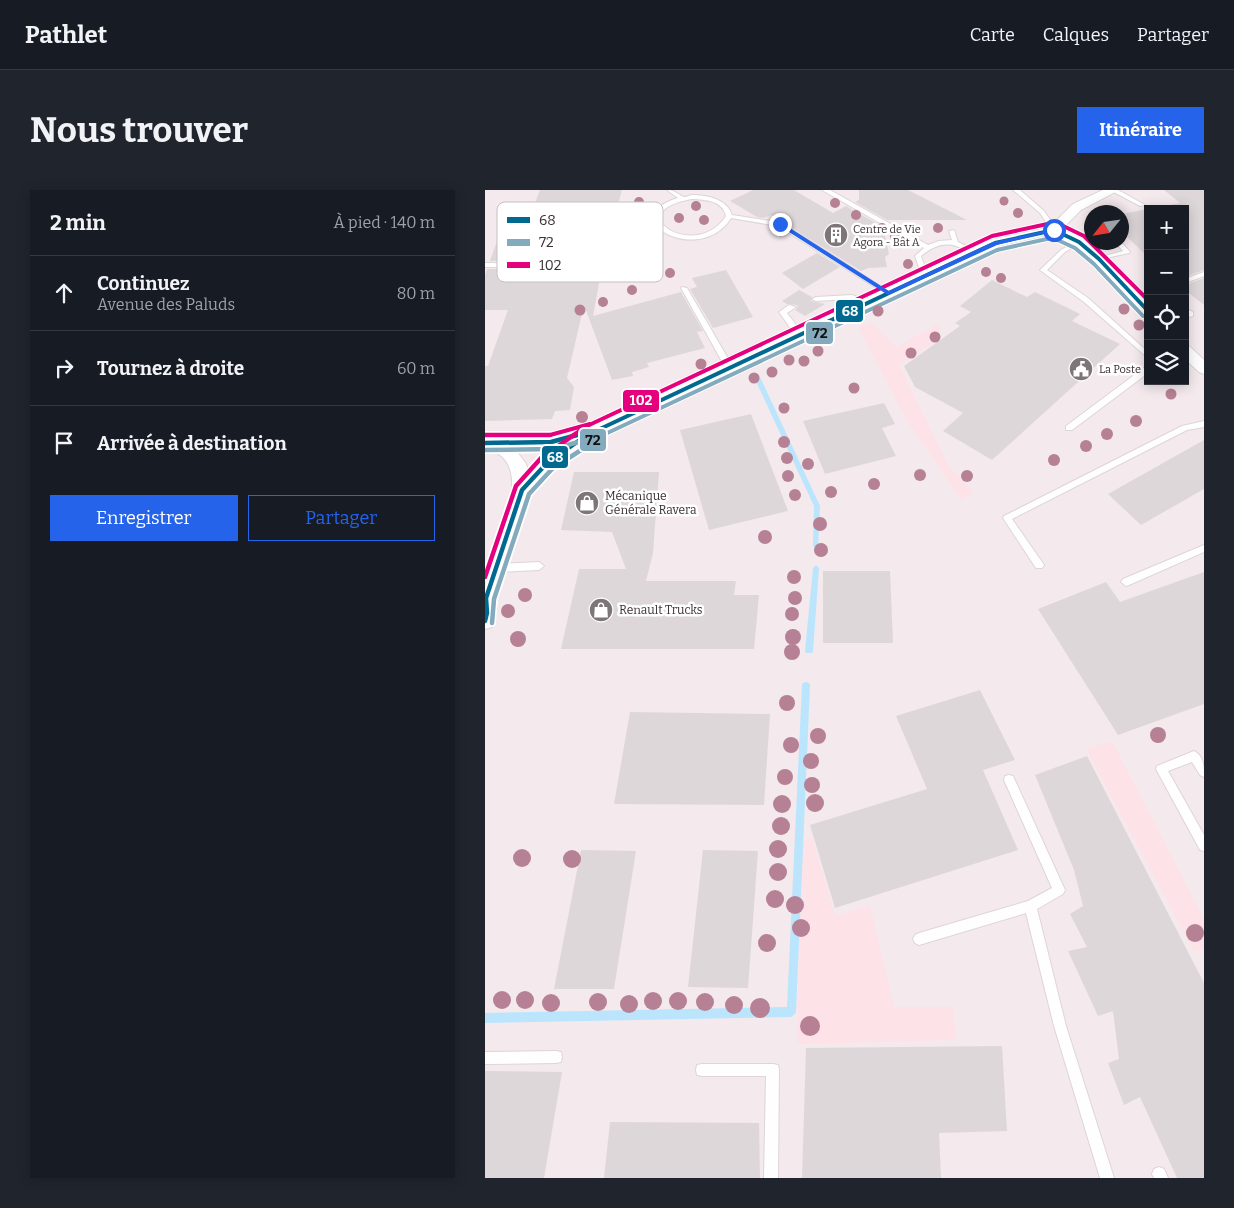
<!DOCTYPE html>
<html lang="fr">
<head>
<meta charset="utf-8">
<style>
  body { margin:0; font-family:Bitter,serif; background:#20242c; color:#f1f3f6 }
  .controls { position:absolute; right:15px; top:15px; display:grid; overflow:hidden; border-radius:0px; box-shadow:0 2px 12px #0003 }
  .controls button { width:45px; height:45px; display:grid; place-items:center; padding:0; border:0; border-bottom:1px solid #363941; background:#171b24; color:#f1f3f6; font:25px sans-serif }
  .compass { position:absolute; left:599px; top:15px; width:45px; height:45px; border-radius:50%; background:#171b24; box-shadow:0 2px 12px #0003; rotate:240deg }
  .stop { position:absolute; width:15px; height:15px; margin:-11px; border:4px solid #2563eb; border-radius:50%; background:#fff }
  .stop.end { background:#2563eb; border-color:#fff; box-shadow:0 1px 5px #0008 }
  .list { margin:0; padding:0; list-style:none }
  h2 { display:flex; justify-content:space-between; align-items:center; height:65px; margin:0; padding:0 20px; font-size:21px }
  h2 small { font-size:16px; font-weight:400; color:#9ea1a6 }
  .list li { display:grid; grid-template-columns:32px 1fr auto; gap:15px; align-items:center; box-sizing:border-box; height:75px; padding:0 20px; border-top:1px solid #363941 }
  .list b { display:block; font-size:19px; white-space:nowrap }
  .list p { margin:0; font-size:16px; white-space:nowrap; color:#9ea1a6 }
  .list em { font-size:16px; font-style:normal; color:#9ea1a6 }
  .actions { display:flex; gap:10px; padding:15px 20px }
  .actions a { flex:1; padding:11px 0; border:1px solid #2563eb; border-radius:0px; text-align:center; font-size:18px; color:#2563eb }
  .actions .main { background:#2563eb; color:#fff }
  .icon { flex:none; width:28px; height:28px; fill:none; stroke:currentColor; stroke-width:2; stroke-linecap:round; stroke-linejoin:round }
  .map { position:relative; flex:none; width:719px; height:988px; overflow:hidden; border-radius:0px }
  header { display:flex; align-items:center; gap:30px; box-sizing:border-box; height:70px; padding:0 25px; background:#171b24; border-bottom:1px solid #363941 }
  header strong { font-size:24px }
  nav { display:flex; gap:28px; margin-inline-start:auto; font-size:18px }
  .intro { display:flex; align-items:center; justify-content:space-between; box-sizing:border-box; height:120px; padding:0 30px }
  h1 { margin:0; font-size:35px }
  .button { padding:12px 22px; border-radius:0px; background:#2563eb; color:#fff; font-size:18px; font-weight:700 }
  main { display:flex; gap:30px; padding:0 30px }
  aside { flex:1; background:#171b24; border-radius:0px; box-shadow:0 2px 12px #0003 }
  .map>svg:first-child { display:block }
  .built { fill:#f4e9ec; fill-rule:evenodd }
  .green { fill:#fde2e8 }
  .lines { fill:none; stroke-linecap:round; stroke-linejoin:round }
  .stream { fill:#bae5fd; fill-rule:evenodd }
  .building { fill:#ded7d9 }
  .lane-casing { stroke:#ddd5d8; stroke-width:2 }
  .street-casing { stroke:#ddd5d8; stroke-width:2 }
  .lane { fill:#fffefe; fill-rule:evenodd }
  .street { fill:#fffefe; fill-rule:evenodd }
  .bus-1-far1-casing { stroke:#fff; stroke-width:6 }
  .bus-1-casing { stroke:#fff; stroke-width:8 }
  .bus-2-far1-casing { stroke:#fff; stroke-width:6 }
  .bus-2-casing { stroke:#fff; stroke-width:8 }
  .bus-3-far1-casing { stroke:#fff; stroke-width:6 }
  .bus-3-casing { stroke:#fff; stroke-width:8 }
  .bus-1-far1 { stroke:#006990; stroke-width:4 }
  .bus-1 { stroke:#006990; stroke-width:4.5 }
  .bus-2-far1 { stroke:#83aabd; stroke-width:4 }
  .bus-2 { stroke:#83aabd; stroke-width:4.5 }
  .bus-3-far1 { stroke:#e5007d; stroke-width:4 }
  .bus-3 { stroke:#e5007d; stroke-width:4.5 }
  .tree { fill:#b68194 }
  .route { fill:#2563eb }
  .labels { text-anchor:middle; stroke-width:5; stroke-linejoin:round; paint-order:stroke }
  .far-poi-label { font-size:11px; fill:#3a2f32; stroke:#fff; text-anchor:start }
  .poi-label { font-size:12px; fill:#3a2f32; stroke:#fff; text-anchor:start }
  .key { fill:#fff; stroke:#c4c1c2; stroke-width:1 }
  .key-label { font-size:14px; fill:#3a2f32 }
  .line-badge { stroke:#fff; stroke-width:2 }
  .badge-label { font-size:14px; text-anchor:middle; font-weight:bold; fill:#fff }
  .pale-badge-label { font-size:14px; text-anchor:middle; font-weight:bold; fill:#111 }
</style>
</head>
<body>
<header>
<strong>Pathlet</strong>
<nav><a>Carte</a><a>Calques</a><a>Partager</a></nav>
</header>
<div class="intro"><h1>Nous trouver</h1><a class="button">Itinéraire</a></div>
<main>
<aside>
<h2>2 min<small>À pied · 140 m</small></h2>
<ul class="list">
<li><svg class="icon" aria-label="ahead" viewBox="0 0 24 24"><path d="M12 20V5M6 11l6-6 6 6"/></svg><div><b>Continuez</b><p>Avenue des Paluds</p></div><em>80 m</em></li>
<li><svg class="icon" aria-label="right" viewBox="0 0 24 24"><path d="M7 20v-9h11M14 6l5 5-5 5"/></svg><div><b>Tournez à droite</b></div><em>60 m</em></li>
<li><svg class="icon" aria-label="arrive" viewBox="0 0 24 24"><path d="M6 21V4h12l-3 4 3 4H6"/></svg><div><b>Arrivée à destination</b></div></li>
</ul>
<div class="actions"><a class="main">Enregistrer</a><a>Partager</a></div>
</aside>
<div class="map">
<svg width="719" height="988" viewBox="0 0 719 988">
  <rect width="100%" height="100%" fill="#fcf8f9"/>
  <!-- built -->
  <path class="built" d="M0,0H719V988H0ZM663,19H700V191H663ZM606,22H636V52H606Z"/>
  <!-- green -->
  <path class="green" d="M387,133L412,157L454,133L455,148L414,175L463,275L489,303L476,310L421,229L373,137Z
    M627,551L719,729V759L709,761L601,559Z
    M327,648L350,726L385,715L409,817H468L471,850L312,854L316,651Z"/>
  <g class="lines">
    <!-- stream -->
    <path class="stream" d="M272,185L275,187L335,316L333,357H329L328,355L329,316L269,187Z
      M331,375L334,378L328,461L327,463H321L320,461L328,378Z
      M321,492L324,493L325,495L311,822L309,825L306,827L0,833V823L302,817L317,495L318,493Z"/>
  </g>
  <!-- building -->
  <path class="building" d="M55,0H137L120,61L108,126L196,102L218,141L212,142L220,158L162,173L164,177L147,182L148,186L127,190L99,115L82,188L89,197L85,220L70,221L67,229L0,231V176H3L23,120H0V85L2,79L69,80L74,77L69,72L5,71L19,31H43Z
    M268,0H309L348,23L361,16L398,37L404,64L400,67L402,77L383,78L376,81L286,25L278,28L272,27L245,11Z
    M374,0H423L482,30H402L370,12L374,10Z
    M679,0H719V80L700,87V19H682L678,16L695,13Z
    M663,19V67L636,41V24Z
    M332,63L355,77L318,99L297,83Z
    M241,80L268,127L228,138L205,99L212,97L207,88Z
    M719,88V115L700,100V95Z
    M507,90L542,107L550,102L595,124L587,131L635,154L507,270L458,241L478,223L430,197L419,176L475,136L470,133L486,122L475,116Z
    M314,100L327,107L326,111L340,114L320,126L310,120L313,117L312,115L302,114L297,111Z
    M399,213L410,234L397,238L411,266L340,284L318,231Z
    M266,224L303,321L224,340L195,240Z
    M719,250V299L656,335L623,304Z
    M89,282H174L168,363L161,391H251L249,405H274L269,459H76L94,379H141L127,342L76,340Z
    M338,381H405L408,453H338Z
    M719,382V514L633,545L553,419L621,392L635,412Z
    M495,500L530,570L498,580L533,660L350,718L325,635L442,599L411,526Z
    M145,522L285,524L279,615L129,614Z
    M602,566L719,793V988H692L655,907L639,915L623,873L634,869L628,821L613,826L583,761L602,757L585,724L598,716L589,680L550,585Z
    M96,660L151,661L129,799H69Z
    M218,660L273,661L263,798L203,797Z
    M517,856L522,941L454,943L456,988H317L321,858Z
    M0,881L77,882L59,988H0Z
    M125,932L274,933L275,988H119Z"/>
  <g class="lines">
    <!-- lane casing -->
    <g class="lane-casing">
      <path id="lane" d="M182,0C192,0 193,6 200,7C202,7 205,5 207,5C222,5 242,9 247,25L297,33L406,103L401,104L293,36L246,28C215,78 126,28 193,8ZM207,9C221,10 237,10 241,26C211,73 132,22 207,9Z
        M337,0H345L443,55L454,51L467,50L464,41L469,40L473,52L493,62C481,69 469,39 436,66L443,87L438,88L430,66L439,58Z
        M528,0H535L559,21L572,40L571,41H567L555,23Z
        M625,0H633L660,15L655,16Z
        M592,51L597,52L580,62L562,80L603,108L663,162V168L599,112L555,80L576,60Z
        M630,52H636L645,62L644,63L612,70V68L638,61Z
        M0,73L69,74L72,76L69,78L0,77Z
        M719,82V86L700,93V89Z
        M197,97L202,98L248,177L247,179H244L240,177L196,98Z
        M367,105L387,113L383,115L366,109L331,111L327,109L331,107Z
        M304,115L311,117L302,123L318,144L317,146H311L294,122Z
        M700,118L708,122V126L700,128Z
        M660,177H663V183L587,240H581V236Z
        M719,231V237L702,240L527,329L557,372L559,375L557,378H551L518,328L519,326L697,236Z
        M719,355V362L644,395L641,396L636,392L638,389Z
        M54,372L59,376L54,380L12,382L7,378L12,374Z
        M709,561C719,566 719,577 719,587L715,585L707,572L683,581L719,645V661L715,660L671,579L672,576Z
        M524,585L528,586L580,700L578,704L552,719L581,836L629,988H615L569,836L541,723L434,755L430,753L428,749L430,745L434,743L543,711L567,698L519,590L520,586Z
        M71,861L76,862L77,867L76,872L71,873L0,874V862Z
        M217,874H288L293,875L294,880L293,988H279L281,886H217L212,885L211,880L212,875Z
        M674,977L679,979L683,988H669L667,984L669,979Z"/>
    </g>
    <!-- street casing -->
    <g class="street-casing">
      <path id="street" d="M618,0H634L596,20L577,39L599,49L619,66L663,112V125L658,124L609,72L589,55L567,44L514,56L497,64L112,246L68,277L45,303L10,408C11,419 12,427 7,437L0,439C0,422 0,397 1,381C10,347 55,274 1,258V250L66,246L97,240L505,50L565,37L588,14ZM76,255L56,269L44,282L41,274L30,259L66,258Z
        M700,155L705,157L719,170V184L714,182L700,169Z"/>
    </g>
    <!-- lane -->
    <use href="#lane" class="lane"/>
    <!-- street -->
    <use href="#street" class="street"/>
    <!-- bus-1-far1 casing -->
    <g class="bus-1-far1-casing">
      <path id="bus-1-far1" d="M569,40L594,52L614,69L663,121
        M88,246L107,241
        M100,246L510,53L569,40"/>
    </g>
    <!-- bus-1 casing -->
    <g class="bus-1-casing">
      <path id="bus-1" d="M0,253L66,252L92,245
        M0,431L2,423L1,408L37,300L62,273L102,245"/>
    </g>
    <!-- bus-2-far1 casing -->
    <g class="bus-2-far1-casing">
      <path id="bus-2-far1" d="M566,47L590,58L609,74L658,126
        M116,246L512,60L571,47"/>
    </g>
    <!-- bus-2 casing -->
    <g class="bus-2-casing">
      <path id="bus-2" d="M0,260L67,259L109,248
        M7,433L9,409L44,304L67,279L119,245"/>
    </g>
    <!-- bus-3-far1 casing -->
    <g class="bus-3-far1-casing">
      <path id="bus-3-far1" d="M572,33L599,46L663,110
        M0,245H65L105,234
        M87,246L102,236L507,46L567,33"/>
    </g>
    <!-- bus-3 casing -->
    <g class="bus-3-casing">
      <path id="bus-3" d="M0,245H65
        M0,387L31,296L57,267L89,245"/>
    </g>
    <!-- bus-1-far1 -->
    <use href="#bus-1-far1" class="bus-1-far1"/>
    <!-- bus-1 -->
    <use href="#bus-1" class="bus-1"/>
    <!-- bus-2-far1 -->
    <use href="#bus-2-far1" class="bus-2-far1"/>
    <!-- bus-2 -->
    <use href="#bus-2" class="bus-2"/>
    <!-- bus-3-far1 -->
    <use href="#bus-3-far1" class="bus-3-far1"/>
    <!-- bus-3 -->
    <use href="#bus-3" class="bus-3"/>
  </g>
  <!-- trees -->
  <g class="tree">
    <circle cx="519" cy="11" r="4.5"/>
    <circle cx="154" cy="12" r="5"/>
    <circle cx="350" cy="13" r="5"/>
    <circle cx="211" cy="16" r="5"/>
    <circle cx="38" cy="17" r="5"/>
    <circle cx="533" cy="23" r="5"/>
    <circle cx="371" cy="25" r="5"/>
    <circle cx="194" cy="28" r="5"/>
    <circle cx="219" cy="30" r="5"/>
    <circle cx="397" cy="38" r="5"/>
    <circle cx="453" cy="38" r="5"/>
    <circle cx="410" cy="46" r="5"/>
    <circle cx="423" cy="74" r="5"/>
    <circle cx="501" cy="82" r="5"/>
    <circle cx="185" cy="83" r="5"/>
    <circle cx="516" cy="88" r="5"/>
    <circle cx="147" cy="100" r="5"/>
    <circle cx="118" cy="112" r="5"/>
    <circle cx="639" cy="119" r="5.5"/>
    <circle cx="95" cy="120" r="5.5"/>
    <circle cx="393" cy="121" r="5.5"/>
    <circle cx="654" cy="135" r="5.5"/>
    <circle cx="450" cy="147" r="5.5"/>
    <circle cx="333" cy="161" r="5.5"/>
    <circle cx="426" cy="163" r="5.5"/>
    <circle cx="304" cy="170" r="5.5"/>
    <circle cx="319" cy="171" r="5.5"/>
    <circle cx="216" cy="174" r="5.5"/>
    <circle cx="287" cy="182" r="5.5"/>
    <circle cx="269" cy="188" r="5.5"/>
    <circle cx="369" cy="198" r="5.5"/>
    <circle cx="686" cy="204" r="5.5"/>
    <circle cx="299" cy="218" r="5.5"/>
    <circle cx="97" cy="227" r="6"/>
    <circle cx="651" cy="231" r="6"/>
    <circle cx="622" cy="244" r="6"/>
    <circle cx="299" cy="252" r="6"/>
    <circle cx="601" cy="256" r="6"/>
    <circle cx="302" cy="268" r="6"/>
    <circle cx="569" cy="270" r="6"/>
    <circle cx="323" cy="274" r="6"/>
    <circle cx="435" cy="285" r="6"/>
    <circle cx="303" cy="286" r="6"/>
    <circle cx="482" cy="286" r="6"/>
    <circle cx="389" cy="294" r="6"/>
    <circle cx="346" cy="302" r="6"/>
    <circle cx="310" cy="305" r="6"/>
    <circle cx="335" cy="334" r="7"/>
    <circle cx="280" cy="347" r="7"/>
    <circle cx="336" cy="360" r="7"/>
    <circle cx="309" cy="387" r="7"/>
    <circle cx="40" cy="405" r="7"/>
    <circle cx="310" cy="408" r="7"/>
    <circle cx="23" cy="421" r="7"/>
    <circle cx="307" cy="424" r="7"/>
    <circle cx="308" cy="447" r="8"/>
    <circle cx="33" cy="449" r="8"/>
    <circle cx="307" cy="462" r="8"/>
    <circle cx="302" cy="513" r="8"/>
    <circle cx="673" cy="545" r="8"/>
    <circle cx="333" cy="546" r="8"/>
    <circle cx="306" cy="555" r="8"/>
    <circle cx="326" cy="571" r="8"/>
    <circle cx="300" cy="587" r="8"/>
    <circle cx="327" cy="595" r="8"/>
    <circle cx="330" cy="613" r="9"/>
    <circle cx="297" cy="614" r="9"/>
    <circle cx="296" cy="636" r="9"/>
    <circle cx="293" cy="659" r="9"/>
    <circle cx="37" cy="668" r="9"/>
    <circle cx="87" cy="669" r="9"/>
    <circle cx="293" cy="682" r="9"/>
    <circle cx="290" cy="709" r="9"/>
    <circle cx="310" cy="715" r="9"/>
    <circle cx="316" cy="738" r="9"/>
    <circle cx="710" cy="743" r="9"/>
    <circle cx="282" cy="753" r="9"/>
    <circle cx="17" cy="810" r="9"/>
    <circle cx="40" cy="810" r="9"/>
    <circle cx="168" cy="811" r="9"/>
    <circle cx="193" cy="811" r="9"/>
    <circle cx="113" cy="812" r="9"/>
    <circle cx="220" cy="812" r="9"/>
    <circle cx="66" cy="813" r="9"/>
    <circle cx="144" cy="814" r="9"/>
    <circle cx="249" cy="815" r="9"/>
    <circle cx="275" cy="818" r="10"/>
    <circle cx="325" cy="836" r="10"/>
  </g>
  <!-- route -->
  <path class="route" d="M293,33H297L404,101L508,52L569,39L572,40L512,55L403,105L293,35Z"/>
  <!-- icons -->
  <defs>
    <g id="building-disc" transform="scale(1.25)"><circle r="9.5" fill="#7e7578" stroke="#fff"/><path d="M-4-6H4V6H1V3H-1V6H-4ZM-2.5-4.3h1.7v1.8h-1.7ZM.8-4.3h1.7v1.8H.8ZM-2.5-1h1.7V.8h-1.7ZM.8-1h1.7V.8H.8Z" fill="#fff"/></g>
    <g id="civic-disc" transform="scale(1.25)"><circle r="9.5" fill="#7e7578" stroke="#fff"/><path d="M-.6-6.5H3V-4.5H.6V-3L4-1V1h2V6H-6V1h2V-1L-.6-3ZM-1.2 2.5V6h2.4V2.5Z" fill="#fff"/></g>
    <g id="shop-disc" transform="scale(1.25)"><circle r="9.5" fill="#7e7578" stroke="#fff"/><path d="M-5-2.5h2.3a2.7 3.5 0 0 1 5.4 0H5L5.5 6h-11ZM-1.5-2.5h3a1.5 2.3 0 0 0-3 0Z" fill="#fff"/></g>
  </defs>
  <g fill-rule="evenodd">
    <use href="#building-disc" x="351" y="45"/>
    <use href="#civic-disc" x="596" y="179"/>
    <use href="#shop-disc" x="102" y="313"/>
    <use href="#shop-disc" x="116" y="420"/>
  </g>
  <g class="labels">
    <!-- far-poi labels -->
    <g class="far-poi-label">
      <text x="368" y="43">Centre de Vie<tspan x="368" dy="13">Agora - Bât A</tspan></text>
      <text x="614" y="183">La Poste</text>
    </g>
    <!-- poi labels -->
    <g class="poi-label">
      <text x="120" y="310">Mécanique<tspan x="120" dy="14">Générale Ravera</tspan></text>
      <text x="134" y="424">Renault Trucks</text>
    </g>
  </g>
  <!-- legend -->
  <rect x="12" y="12" width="166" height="80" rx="8" class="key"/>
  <rect x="22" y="27" width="23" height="6" fill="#006990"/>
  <rect x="22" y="49" width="23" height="7" fill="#83aabd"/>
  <rect x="22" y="72" width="23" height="6" fill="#e5007d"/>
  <g class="key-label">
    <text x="54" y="35">68</text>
    <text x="54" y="57">72</text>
    <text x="54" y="80">102</text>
  </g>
  <g class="line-badge">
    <rect x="350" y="109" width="29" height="24" rx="5" fill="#006990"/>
    <rect x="320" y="131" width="29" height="24" rx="5" fill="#83aabd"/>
    <rect x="137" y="199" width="38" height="24" rx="5" fill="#e5007d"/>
    <rect x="94" y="238" width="28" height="24" rx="5" fill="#83aabd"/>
    <rect x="56" y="255" width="28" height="24" rx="5" fill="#006990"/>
  </g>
  <g class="badge-label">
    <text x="365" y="126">68</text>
    <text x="156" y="215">102</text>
    <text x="70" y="272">68</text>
  </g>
  <g class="pale-badge-label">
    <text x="335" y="148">72</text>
    <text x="108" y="255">72</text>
  </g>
</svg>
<div class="controls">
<button>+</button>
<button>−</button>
<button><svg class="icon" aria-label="locate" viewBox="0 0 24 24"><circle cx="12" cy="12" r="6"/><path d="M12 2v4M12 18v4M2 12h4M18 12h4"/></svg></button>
<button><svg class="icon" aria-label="layers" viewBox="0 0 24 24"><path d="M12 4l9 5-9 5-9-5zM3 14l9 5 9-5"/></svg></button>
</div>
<svg class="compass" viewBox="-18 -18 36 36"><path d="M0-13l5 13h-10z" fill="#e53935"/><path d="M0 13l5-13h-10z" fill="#9ea1a6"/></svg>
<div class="stop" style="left:569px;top:40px"></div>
<div class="stop end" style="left:295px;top:34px"></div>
</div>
</main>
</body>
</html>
